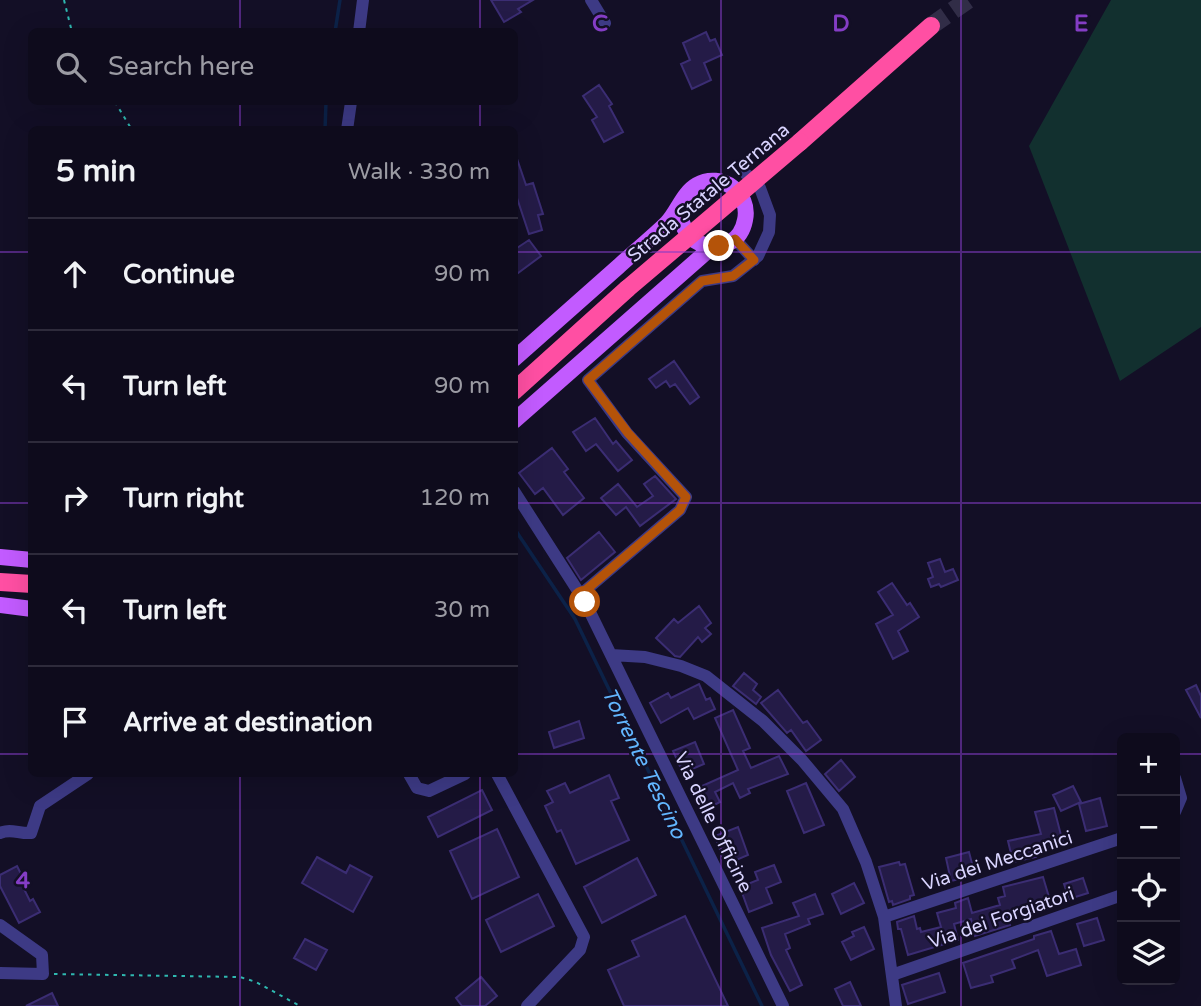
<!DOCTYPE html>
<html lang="en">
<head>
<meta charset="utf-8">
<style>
  body { margin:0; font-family:"Varela Round",sans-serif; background:#1c1929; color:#f1f3f6 }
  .controls { position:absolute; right:21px; bottom:21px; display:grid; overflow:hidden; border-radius:10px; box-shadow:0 7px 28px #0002 }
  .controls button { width:63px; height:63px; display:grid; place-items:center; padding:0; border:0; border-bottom:2px solid #2e2b3b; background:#0e0b1c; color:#f1f3f6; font:35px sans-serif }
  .stop { position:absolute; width:21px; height:21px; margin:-16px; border:5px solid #b45309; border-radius:50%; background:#fff }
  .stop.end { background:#b45309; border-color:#fff; box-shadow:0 2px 7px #0008 }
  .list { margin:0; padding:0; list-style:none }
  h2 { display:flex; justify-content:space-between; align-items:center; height:91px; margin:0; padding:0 28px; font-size:30px }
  h2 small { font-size:23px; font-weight:400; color:#9b9ba3 }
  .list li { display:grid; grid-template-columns:46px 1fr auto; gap:21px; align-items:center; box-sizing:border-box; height:112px; padding:0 28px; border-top:2px solid #2e2b3b }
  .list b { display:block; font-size:26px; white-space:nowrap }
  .list em { font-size:23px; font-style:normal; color:#9b9ba3 }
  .icon { flex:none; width:38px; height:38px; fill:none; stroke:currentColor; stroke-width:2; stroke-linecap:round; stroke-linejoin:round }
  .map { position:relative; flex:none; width:1201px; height:1006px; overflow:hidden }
  .search { position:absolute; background:#0e0b1c; box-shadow:0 7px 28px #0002; left:28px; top:28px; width:490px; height:77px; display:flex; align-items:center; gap:18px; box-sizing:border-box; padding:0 24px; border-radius:10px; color:#9b9ba3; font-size:26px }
  .panel { position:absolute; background:#0e0b1c; box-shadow:0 7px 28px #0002; left:28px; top:126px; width:490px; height:651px; border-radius:10px }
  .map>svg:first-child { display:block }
  .green { fill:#12302f }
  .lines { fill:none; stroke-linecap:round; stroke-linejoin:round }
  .stream { stroke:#0c2248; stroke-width:3.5 }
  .building { fill:#241b47; stroke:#3b2d73; stroke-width:2 }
  .highway-tunnel { stroke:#312d47; stroke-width:18; stroke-dasharray:18 9; stroke-linecap:butt }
  .path { stroke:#2fb8b0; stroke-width:2; stroke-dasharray:3.5 5; stroke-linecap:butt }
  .minor { stroke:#3d3a85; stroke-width:12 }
  .major { stroke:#c25bff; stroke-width:16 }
  .highway { stroke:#ff4fa3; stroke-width:18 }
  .highway-bridge { stroke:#ff4fa3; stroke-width:18 }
  .route { stroke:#b45309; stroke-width:9 }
  .grid { fill:none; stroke:#843dc5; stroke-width:2; stroke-opacity:0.55 }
  .labels { text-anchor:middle; stroke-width:5; stroke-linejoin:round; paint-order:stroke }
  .street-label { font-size:19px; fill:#d9d4ff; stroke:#130f26 }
  .water-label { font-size:21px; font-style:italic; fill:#62b6ff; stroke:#130f26 }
  .grid-label { font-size:23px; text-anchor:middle; font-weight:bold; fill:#843dc5; stroke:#130f26; stroke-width:5; stroke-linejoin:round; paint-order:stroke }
</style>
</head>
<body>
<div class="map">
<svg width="1201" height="1006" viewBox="0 0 1201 1006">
  <rect width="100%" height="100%" fill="#130f26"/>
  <!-- green -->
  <path class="green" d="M1111,0H1201V327L1120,381L1029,146Z"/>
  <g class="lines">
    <!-- stream -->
    <path class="stream" d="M335,32L340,0
      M325,130L326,102
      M514,528L575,619L762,1006"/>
  </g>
  <!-- building -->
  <path class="building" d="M491,0H533L518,9L521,12L504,22Z
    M706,32L710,41L715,39L722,55L704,63L711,80L692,89L681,64L690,60L683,43Z
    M599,85L612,104L609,106L623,132L604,142L592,120L597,117L583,96Z
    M514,156H516L526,185L533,183L543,214L538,215L542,230L529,234L514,189Z
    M529,240L541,256L514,276V250Z
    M674,361L699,397L690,404L675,384L670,387L666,381L656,388L649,379Z
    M595,418L613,444L616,441L632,460L618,471L596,444L586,451L573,432Z
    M552,448L568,469L564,472L584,498L563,515L543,488L535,494L519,473Z
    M655,476L676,499L640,526L626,507L616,515L601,498L618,484L637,507L653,496L644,484Z
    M599,532L615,552L581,580L567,558Z
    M940,559L945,572L953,569L958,580L941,587L939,584L931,587L928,579L933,577L928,563Z
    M892,583L907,605L910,603L919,617L898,631L908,651L893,659L876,624L893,615L878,592Z
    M699,606L711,623L705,628L711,634L702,642L698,637L680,657L675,656L656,638L674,619L678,623Z
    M744,673L757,684L753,690L761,697L756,704L733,686Z
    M699,684L706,700L710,698L715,709L694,719L688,708L661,723L650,703L668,693L671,698Z
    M1196,685L1201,696V718L1186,690Z
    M778,690L803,723L807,721L821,740L806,751L791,730L787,733L761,703Z
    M733,710L750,748L743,751L751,768L779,756L788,774L748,789L750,793L740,798L733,783L715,792L720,802L703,811L693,790L738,770L715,718Z
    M579,721L584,738L554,748L549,732Z
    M695,742L704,764L683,773L673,751Z
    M841,760L855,777L839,791L825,774Z
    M609,775L619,798L611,801L629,840L576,864L561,830L557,832L545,806L553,802L547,791L565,783L570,793Z
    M806,783L824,825L804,833L787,791Z
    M1073,786L1081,802L1061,811L1053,795Z
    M482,790L492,810L438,837L428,817Z
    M1100,798L1107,826L1086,831L1079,804Z
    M1054,808L1063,843L1035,851L1036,857L1013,862L1008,841L1041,834L1035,812Z
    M738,827L748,855L734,861L732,855L723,858L715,836Z
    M497,829L519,877L472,899L450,851Z
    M969,852L975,875L951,881L946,858Z
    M317,857L346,873L350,865L372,877L353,912L302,883Z
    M637,858L656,895L602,923L584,887Z
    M899,862L900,865L905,864L914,895L910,896V899L893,905L892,901L889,902L879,867Z
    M774,865L781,882L766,888L772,903L749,912L740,887L758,880L755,872Z
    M17,866L24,880L21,883L30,901L33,899L40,912L19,923L0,886V875Z
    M1043,877L1052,907L1032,914L1030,907L1006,914L1010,925L975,936L971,919L954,924L958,940L908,955L901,929H898L897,922L914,916L917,929L920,928L921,932L941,927L937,913L956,908L955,903L968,898L972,913L1000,905L998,898L1005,896L1003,887Z
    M1083,878L1088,893L1069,899L1064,884Z
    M854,883L864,903L841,914L832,894Z
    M538,894L554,926L501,952L486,920Z
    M815,894L823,914L808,919L810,924L785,934L790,948L786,950L802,985L790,991L771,955L762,928L799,916L793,903Z
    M685,916L728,1006H624L608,970L639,956L632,941Z
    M1097,918L1104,940L1084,946L1077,924Z
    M864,927L874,949L851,960L842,942L854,936L852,932Z
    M1051,931L1059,954L1076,949L1081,965L1047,976L1038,950L1012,960L1015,968L991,976L993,982L971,988L963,963L1034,939V936Z
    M305,939L327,950L316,970L294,958Z
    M939,973L945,992L908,1004L902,985Z
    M481,977L497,996L485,1006H462L456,998Z
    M850,982L861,1006H843L835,989Z
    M52,993L58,1006H26Z"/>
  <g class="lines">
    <!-- highway-tunnel -->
    <path class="highway-tunnel" d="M931,26L968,0"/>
    <!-- path -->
    <path class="path" d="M64,0L72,32
      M115,102L132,130
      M54,974L240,977L256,982L300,1006"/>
    <!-- minor -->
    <path class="minor" d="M591,0L605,23
      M359,32L363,0
      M347,130L351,102
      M735,239L754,260
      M514,491L585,602L783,1006
      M580,595L680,510L686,497L627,433L588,380L702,281L733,276L758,256L769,232L770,215L760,188L743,171
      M611,655L645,657L681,666L706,676L763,721L802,760L843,809L866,862L884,917L896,1006
      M409,774L417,788L429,791L465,774
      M497,774L584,937L580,950L527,1006
      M1175,778L1181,798L1175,812
      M0,833C11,828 19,834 31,833L40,806L88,774
      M884,917L1122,838
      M0,925L42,955L43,974L0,973
      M892,975L1122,895"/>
    <!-- major -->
    <path class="major" d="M514,359C549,328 584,297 619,266C635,251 652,238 667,223C678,211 683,193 697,185C721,171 751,193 745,220C737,263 672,251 682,203
      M514,421L712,247
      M0,557L32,560
      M0,605L32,609"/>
    <!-- highway -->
    <path class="highway" d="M800,142L931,26
      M514,391L627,289
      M0,582L32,584"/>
    <!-- highway-bridge -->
    <path class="highway-bridge" d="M627,289L800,142"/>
  </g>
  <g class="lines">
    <!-- route -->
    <path class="route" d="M585,602L580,595L680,510L686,497L628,433L588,380L702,281L733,276L754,260L735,239L719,246"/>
  </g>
  <!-- grid -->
  <path class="grid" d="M240,0V32M480,0V32M721,0V1006M961,0V1006M240,102V130M480,102V130M0,252H32M514,252H1201M0,503H32M514,503H1201M0,754H32M514,754H1122M1175,754H1201M240,774V1006M480,774V1006"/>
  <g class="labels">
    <!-- street labels -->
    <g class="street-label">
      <text transform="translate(708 192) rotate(-40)" y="7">Strada Statale Ternana</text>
      <text transform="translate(714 822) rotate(64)" y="7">Via delle Officine</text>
      <text transform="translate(997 860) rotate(-18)" y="7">Via dei Meccanici</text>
      <text transform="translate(1001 917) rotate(-19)" y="7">Via dei Forgiatori</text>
    </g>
    <!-- water labels -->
    <g class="water-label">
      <text transform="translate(644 763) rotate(64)" y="7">Torrente Tescino</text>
    </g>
  </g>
  <g class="grid-label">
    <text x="600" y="31">C</text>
    <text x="841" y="31">D</text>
    <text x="1081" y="31">E</text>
    <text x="23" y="888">4</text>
  </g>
</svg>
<div class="controls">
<button>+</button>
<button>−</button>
<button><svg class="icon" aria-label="locate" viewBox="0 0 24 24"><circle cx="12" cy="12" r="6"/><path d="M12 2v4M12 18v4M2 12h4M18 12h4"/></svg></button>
<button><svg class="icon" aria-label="layers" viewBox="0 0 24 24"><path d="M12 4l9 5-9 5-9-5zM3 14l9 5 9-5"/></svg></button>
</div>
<div class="stop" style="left:585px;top:602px"></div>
<div class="stop end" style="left:719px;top:246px"></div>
<div class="search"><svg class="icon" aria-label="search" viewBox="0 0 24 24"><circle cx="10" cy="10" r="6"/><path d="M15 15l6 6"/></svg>Search here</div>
<section class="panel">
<h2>5 min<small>Walk · 330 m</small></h2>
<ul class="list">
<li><svg class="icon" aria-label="ahead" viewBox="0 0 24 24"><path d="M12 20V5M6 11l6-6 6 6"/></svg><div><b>Continue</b></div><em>90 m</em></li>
<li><svg class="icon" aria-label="left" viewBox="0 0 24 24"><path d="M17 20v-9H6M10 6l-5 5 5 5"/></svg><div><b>Turn left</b></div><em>90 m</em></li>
<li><svg class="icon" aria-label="right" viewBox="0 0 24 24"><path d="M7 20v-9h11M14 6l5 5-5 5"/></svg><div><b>Turn right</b></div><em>120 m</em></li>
<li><svg class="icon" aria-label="left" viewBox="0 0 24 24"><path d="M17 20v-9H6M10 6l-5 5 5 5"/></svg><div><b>Turn left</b></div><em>30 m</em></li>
<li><svg class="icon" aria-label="arrive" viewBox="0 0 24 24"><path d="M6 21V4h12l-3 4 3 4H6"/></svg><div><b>Arrive at destination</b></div></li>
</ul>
</section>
</div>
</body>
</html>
